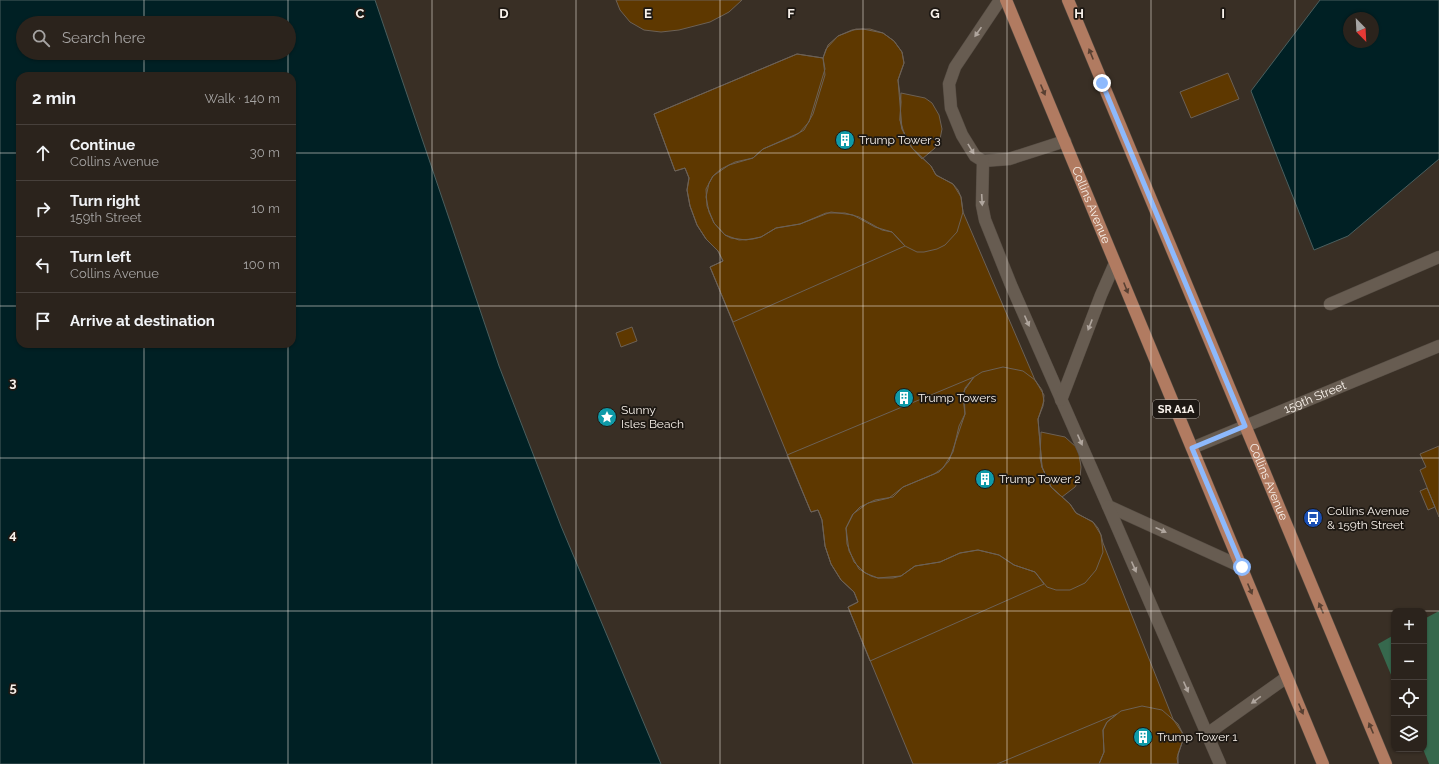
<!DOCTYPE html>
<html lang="en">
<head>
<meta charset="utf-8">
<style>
  body { margin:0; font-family:Raleway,sans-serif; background:#372f29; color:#f1f3f6 }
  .controls { position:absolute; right:12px; bottom:12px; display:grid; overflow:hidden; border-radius:8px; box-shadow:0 1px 3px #0004 }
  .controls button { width:36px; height:36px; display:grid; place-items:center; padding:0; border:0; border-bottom:1px solid #47403b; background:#2b231c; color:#f1f3f6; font:20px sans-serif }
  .compass { position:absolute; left:1343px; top:12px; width:36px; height:36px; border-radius:50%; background:#2b231c; box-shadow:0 1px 3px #0004; rotate:156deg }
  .stop { position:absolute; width:12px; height:12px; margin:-9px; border:3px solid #8db9fc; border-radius:50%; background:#fff }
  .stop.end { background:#8db9fc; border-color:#fff; box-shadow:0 1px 4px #0008 }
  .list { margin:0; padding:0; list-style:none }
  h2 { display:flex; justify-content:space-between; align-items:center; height:52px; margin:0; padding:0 16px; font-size:17px }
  h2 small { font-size:13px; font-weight:400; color:#a6a4a3 }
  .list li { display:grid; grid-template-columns:26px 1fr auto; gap:12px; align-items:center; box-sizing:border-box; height:56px; padding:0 16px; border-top:1px solid #47403b }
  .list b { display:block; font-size:15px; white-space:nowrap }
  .list p { margin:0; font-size:13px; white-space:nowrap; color:#a6a4a3 }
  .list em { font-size:13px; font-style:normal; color:#a6a4a3 }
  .icon { flex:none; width:22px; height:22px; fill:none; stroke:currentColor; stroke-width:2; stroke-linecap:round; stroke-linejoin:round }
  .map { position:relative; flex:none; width:1439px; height:764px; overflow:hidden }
  .search { position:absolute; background:#2b231c; box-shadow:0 1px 3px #0004; left:16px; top:16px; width:280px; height:44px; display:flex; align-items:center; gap:10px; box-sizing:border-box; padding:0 14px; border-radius:22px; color:#a6a4a3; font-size:15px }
  .panel { position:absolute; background:#2b231c; box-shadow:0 1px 3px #0004; left:16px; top:72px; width:280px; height:276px; border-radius:12px }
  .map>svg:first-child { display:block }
  .green { fill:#36684d }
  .water { fill:#002024; stroke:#4a5f5f; fill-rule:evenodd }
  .building { fill:#5e3800; stroke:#6c6156 }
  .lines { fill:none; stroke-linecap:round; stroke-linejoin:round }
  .service-casing { stroke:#544b42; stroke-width:13 }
  .minor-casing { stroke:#544b42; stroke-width:13 }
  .primary-casing { stroke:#544b42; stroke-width:13 }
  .service { stroke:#675c51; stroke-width:12 }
  .minor { stroke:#675c51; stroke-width:12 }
  .primary { stroke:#b17b61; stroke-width:12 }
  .oneway { fill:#b0a69e }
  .oneway2 { fill:#584032 }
  .route { stroke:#8db9fc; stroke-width:5 }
  .grid { fill:none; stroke:#f8f1ea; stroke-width:1; stroke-opacity:0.55 }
  .labels { text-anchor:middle; stroke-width:3.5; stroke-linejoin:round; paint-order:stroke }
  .shield { fill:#1d1813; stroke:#b6b0aa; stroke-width:1 }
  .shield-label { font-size:11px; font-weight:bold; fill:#f8f1ea }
  .poi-label { font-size:12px; fill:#f8f1ea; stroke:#1d1813; text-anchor:start }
  .street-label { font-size:12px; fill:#f8f1ea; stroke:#1d1813 }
  .grid-label { font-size:13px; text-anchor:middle; font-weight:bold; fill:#f8f1ea; stroke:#1d1813; stroke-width:3.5; stroke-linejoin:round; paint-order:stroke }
</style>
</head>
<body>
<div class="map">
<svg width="1439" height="764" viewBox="0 0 1439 764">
  <rect width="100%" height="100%" fill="#392f25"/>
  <!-- green -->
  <path class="green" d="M1439,611V764H1429L1423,749L1424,619Z
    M1394,635V682L1378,644Z"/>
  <!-- water -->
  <path class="water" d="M0,0H375L499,366L561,526L661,764H0ZM23,23H289V53H23ZM20,76H292V344H20Z
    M1320,0H1439V159L1348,236L1314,250L1251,91ZM1349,18H1373V42H1349Z"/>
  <!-- building -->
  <path class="building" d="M616,0H742L729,12L710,22L679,30L661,32L644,30L630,22L620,10Z
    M856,29H870L883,33L894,41L902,52L904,63L898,80L902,129L912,148L931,166L936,175L953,184L958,190L961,197L963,212L957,232L945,245L937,249L924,252H917L905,246L892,232L875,227L853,215L831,212L800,224L776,228L761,237L753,239L739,240L725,235L714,223L707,206L706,189L713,176L721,169L735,162L753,158L763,149L794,136L804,130L813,114L825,75L823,58L826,49L838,36Z
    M863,29L883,33L894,41L902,52L904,63L898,80L901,102L900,120L906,139L912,148L931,166L936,175L953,184L961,197L963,212L1035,380L1044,395L1043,406L1038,419L1042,467L1051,487L1070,504L1076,513L1093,522L1101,535L1103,543L1173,719L1183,734V740L1177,758L1178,764H913L848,607L858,602L854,592L841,580L831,564L825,546L822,520L818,510L811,512L710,267L723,261L718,251L706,239L697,225L690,206L687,190L689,178L685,168L675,171L654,114L797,54L823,58L828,45L838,36L852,30Z
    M797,54L823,58L825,69L809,122L799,133L763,149L753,158L729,165L713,176L709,183L706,197L709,212L714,223L725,235L731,238L746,240L761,237L776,228L800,224L826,213H845L859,217L882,230L892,232L905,246L733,322L710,267L723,261L718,251L706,239L697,225L690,206L687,190L689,178L685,168L675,171L654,114Z
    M1228,73L1239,99L1191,118L1180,92Z
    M901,93L925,98L932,103L939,115L942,129L940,139L935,148L922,159L912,148L902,129L900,120Z
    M632,327L637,341L621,347L616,333Z
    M1003,367L1023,371L1035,380L1042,390L1044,401L1038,419L1042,467L1051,487L1070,504L1076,513L1093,522L1098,528L1101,535L1103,552L1096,570L1085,583L1070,590H1056L1047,587L1035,572L1014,565L999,555L978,550L960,553L940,562L915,566L901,576L893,578H878L865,573L854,562L847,544L846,528L853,514L860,507L875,500L893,497L903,487L934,474L943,468L953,452L959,426L965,414L963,398L965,388L974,377L982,372Z
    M974,377L964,391L965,414L949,461L939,472L903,487L889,498L868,503L853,514L846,528L849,551L859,569L871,576L878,578L901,576L915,566L940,562L960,553L978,550L999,555L1014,565L1035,572L1044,584L870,661L848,607L858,602L854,592L841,580L831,564L825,546L822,520L818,510L811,512L787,455Z
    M1041,432L1065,437L1076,447L1079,454L1081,467L1080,478L1075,487L1062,497L1051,487L1042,467L1040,458Z
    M1439,446V517L1420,470L1426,467L1420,454Z
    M1427,488L1435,507L1428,510L1420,491Z
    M1142,706L1162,710L1178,724L1183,734V740L1178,754V764H1099L1104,752L1103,730L1107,722L1121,711Z
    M1117,714L1107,722L1103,730L1104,752L1099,764H997Z"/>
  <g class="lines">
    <!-- service casing -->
    <g class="service-casing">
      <path id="service" d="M1330,304L1439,257"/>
    </g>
    <!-- minor casing -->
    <g class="minor-casing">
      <g id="minor">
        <path d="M1000,0L955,67L949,84L951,108L962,135L975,156L983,161L1009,159L1065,141"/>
        <path d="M983,161L982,205L985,220L1011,285L1108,506L1242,567"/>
        <path d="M1061,400L1101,295L1115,263"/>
        <path id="s1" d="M1192,448L1439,346"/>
        <path d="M1108,506L1220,764"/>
        <path d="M1207,734L1287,677"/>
      </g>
    </g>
    <!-- primary casing -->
    <g class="primary-casing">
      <g id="primary">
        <path id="s2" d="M1006,0L1323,764"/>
        <path id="s3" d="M1068,0L1386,764"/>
      </g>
    </g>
    <!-- service -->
    <use href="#service" class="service"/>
    <!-- minor -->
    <use href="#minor" class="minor"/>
    <!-- primary -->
    <use href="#primary" class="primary"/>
  </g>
  <!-- one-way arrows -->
  <defs><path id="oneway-solid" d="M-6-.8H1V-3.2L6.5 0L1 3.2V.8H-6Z"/></defs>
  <g class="oneway">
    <use href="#oneway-solid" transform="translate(978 32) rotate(125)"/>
    <use href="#oneway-solid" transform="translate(971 149) rotate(59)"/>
    <use href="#oneway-solid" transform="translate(982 200) rotate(87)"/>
    <use href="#oneway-solid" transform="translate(1027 321) rotate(66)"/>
    <use href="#oneway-solid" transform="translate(1090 325) rotate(111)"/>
    <use href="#oneway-solid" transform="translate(1080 440) rotate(66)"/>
    <use href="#oneway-solid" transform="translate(1161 530) rotate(24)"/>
    <use href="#oneway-solid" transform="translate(1134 567) rotate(66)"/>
    <use href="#oneway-solid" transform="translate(1186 687) rotate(66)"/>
    <use href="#oneway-solid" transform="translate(1256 700) rotate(144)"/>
  </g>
  <g class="oneway2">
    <use href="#oneway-solid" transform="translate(1091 54) rotate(-112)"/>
    <use href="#oneway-solid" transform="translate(1043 90) rotate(67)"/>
    <use href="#oneway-solid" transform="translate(1126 288) rotate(68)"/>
    <use href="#oneway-solid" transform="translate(1250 589) rotate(67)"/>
    <use href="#oneway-solid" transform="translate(1321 608) rotate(-113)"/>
    <use href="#oneway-solid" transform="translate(1301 709) rotate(67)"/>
    <use href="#oneway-solid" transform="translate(1371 728) rotate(-113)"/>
  </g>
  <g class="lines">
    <!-- route -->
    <path class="route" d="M1102,83L1245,426L1192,448L1242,567"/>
  </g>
  <!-- grid -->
  <path class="grid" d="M144,0V23M288,0V23M432,0V764M576,0V764M720,0V764M863,0V764M1007,0V764M1151,0V764M1295,0V764M144,53V76M288,53V76M0,153H20M292,153H1439M0,306H20M292,306H1439M144,344V764M288,344V764M0,458H1439M0,611H1394M1424,611H1439"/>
  <!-- icons -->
  <defs>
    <g id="building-disc" transform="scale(1)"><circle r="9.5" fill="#0f9aa8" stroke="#1d1813"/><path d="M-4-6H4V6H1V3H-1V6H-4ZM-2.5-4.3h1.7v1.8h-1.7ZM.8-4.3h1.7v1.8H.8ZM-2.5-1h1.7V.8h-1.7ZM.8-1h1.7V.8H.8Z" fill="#fff"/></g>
    <g id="sight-disc" transform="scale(1)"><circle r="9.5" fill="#0f9aa8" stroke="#1d1813"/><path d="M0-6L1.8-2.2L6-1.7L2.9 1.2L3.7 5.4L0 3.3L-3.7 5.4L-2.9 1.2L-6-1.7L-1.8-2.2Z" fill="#fff"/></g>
    <g id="bus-disc" transform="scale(1)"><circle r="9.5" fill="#1a4fb4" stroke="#1d1813"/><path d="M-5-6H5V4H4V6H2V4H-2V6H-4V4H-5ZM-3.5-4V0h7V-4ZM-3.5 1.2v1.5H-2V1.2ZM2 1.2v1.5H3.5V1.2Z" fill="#fff"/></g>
  </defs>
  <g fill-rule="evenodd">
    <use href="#building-disc" x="845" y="140"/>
    <use href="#building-disc" x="904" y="398"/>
    <use href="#sight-disc" x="607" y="417"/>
    <use href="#building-disc" x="985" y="479"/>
    <use href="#bus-disc" x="1313" y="518"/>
    <use href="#building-disc" x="1143" y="737"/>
  </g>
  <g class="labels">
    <!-- shield labels -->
    <rect class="shield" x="1153" y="400" width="46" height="18" rx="3"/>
    <g class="shield-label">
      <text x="1176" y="413">SR A1A</text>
    </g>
    <!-- poi labels -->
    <g class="poi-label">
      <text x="859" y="144">Trump Tower 3</text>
      <text x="918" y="402">Trump Towers</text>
      <text x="621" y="414">Sunny<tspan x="621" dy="14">Isles Beach</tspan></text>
      <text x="999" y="483">Trump Tower 2</text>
      <text x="1327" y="515">Collins Avenue<tspan x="1327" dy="14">&amp; 159th Street</tspan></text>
      <text x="1157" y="741">Trump Tower 1</text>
    </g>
    <!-- street labels -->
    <g class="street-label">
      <text dy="4" stroke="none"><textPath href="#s2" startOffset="222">Collins Avenue</textPath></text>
      <text dy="4" stroke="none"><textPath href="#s1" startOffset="133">159th Street</textPath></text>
      <text dy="4" stroke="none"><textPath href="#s3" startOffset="522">Collins Avenue</textPath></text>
    </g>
  </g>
  <g class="grid-label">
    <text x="360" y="18">C</text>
    <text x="504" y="18">D</text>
    <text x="648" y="18">E</text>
    <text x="791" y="18">F</text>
    <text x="935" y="18">G</text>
    <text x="1079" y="18">H</text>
    <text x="1223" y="18">I</text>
    <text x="13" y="387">3</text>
    <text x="13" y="539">4</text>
    <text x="13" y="692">5</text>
  </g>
</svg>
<div class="controls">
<button>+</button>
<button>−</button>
<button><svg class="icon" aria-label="locate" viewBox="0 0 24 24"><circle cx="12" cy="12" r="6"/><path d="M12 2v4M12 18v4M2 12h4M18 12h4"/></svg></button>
<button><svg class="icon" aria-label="layers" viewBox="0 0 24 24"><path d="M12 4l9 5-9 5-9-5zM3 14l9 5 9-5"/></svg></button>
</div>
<svg class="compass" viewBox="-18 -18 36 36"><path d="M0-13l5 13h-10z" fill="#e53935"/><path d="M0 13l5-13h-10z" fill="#a6a4a3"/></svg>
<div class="stop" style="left:1242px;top:567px"></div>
<div class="stop end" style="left:1102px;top:83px"></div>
<div class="search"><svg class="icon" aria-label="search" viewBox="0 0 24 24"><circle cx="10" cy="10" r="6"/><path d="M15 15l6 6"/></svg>Search here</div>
<section class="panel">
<h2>2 min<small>Walk · 140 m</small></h2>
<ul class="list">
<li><svg class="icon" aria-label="ahead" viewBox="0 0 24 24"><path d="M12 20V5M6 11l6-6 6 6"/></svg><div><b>Continue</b><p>Collins Avenue</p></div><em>30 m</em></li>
<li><svg class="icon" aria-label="right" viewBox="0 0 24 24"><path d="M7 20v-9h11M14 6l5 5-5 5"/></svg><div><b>Turn right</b><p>159th Street</p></div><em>10 m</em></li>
<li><svg class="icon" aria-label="left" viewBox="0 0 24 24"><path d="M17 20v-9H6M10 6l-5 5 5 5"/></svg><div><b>Turn left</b><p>Collins Avenue</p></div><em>100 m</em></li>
<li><svg class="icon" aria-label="arrive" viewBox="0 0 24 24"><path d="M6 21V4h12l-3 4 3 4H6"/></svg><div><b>Arrive at destination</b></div></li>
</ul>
</section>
</div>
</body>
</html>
